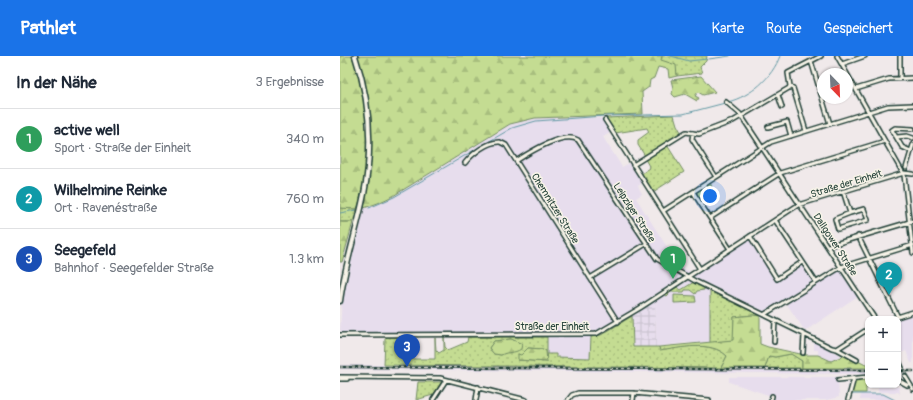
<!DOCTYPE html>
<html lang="de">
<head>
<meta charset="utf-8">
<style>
  body { margin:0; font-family:Pangolin,sans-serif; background:#f6f6f7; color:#1f2937 }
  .controls { position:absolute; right:12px; bottom:12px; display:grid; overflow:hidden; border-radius:8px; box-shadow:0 1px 3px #0004 }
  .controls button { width:36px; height:36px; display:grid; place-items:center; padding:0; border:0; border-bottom:1px solid #e0e1e3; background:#fff; color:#1f2937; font:20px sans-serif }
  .compass { position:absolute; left:477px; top:12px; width:36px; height:36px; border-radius:50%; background:#fff; box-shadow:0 1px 3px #0004; rotate:157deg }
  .you { position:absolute; left:370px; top:140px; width:14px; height:14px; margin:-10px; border:3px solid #fff; border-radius:50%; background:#1a73e8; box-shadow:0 0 0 6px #1a73e833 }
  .badge { display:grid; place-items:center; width:26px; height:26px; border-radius:50%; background:#1a73e8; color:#fff; font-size:13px; font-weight:700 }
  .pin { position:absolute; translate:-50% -33px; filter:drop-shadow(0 1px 2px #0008) }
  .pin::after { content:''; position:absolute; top:21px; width:14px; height:12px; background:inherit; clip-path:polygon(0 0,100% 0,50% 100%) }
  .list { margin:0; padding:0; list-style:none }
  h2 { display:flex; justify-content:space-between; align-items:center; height:52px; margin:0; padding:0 16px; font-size:17px }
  h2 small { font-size:13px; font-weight:400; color:#747a83 }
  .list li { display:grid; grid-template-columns:26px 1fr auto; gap:12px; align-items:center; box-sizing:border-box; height:60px; padding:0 16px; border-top:1px solid #e0e1e3 }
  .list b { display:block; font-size:15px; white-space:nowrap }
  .list p { margin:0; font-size:13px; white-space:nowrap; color:#747a83 }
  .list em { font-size:13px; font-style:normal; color:#747a83 }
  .map { position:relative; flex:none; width:573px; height:344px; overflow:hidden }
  header { display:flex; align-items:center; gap:24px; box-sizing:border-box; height:56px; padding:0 20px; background:#1a73e8; color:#fff }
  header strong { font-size:19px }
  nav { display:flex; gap:22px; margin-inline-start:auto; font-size:14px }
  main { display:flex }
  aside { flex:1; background:#fff }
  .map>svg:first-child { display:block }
  .built { fill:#e7dded }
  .industrial { fill:url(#industrial-grid) }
  .grass { fill:url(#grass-dots); stroke:#728c63; fill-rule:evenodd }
  .forest { fill:url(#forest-firs); stroke:#728c63 }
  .park { fill:#c4dc92; stroke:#728c63 }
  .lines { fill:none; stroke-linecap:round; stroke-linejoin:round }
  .stream { stroke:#6098a3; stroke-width:1 }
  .minor-tunnel { stroke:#c6c7c6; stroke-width:3; stroke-dasharray:3 1.5; stroke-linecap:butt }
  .minor-casing { stroke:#1f3d34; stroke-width:6 }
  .major-casing { stroke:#1f3d34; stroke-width:7 }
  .minor { stroke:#f7f3e8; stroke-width:3 }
  .major { stroke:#f7f3e8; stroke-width:4 }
  .rail-casing { stroke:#1f3d34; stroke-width:2.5 }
  .rail { stroke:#f7f3e8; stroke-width:1; stroke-dasharray:3; stroke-linecap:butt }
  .labels { text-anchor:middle; stroke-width:3; stroke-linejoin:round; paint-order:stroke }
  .street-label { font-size:10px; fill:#1f3d34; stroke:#f7f3e8 }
</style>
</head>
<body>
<header>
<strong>Pathlet</strong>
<nav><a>Karte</a><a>Route</a><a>Gespeichert</a></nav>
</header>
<main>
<aside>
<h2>In der Nähe<small>3 Ergebnisse</small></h2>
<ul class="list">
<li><span class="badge" style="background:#2e9e5b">1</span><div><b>active well</b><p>Sport · Straße der Einheit</p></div><em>340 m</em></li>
<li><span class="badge" style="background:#0f9aa8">2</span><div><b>Wilhelmine Reinke</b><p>Ort · Ravenéstraße</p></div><em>760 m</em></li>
<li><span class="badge" style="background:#1a4fb4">3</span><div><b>Seegefeld</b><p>Bahnhof · Seegefelder Straße</p></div><em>1.3 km</em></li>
</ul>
</aside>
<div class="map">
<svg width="573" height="344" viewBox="0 0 573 344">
  <defs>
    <pattern id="industrial-grid" width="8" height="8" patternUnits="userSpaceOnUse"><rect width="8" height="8" fill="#e7dded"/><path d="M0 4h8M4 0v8" fill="none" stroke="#c6bfcc"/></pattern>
    <pattern id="grass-dots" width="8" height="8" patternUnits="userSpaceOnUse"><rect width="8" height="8" fill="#c4dc92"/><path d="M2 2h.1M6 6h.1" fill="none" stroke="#a8be7e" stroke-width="1.8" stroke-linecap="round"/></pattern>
    <pattern id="forest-firs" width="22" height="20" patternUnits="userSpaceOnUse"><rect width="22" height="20" fill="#c4dc92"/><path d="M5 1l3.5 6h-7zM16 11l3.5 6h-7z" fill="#a8be7e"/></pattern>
  </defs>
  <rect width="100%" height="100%" fill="#f0e9ea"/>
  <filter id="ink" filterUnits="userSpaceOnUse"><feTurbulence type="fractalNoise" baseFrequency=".025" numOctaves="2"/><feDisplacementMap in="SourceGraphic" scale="8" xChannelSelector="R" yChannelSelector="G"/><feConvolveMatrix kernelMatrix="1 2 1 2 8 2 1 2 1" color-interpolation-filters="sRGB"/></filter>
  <g filter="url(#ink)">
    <!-- built -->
    <path class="built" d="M213,61L261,62L270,77L263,81L282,111L289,107L302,127L298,130L302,138L296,142L339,210L350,216L256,277H3L0,274L3,227L24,152L38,147L53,140L170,68L195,62Z
      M409,183L436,225L462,208L473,225L425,256L354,221V219Z
      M500,213L518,240L465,275L446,247Z
      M349,224L370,234V287H346L316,291L315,245Z
      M573,258V307H571L566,295L558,298V263Z
      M207,281H251L250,302H225L216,301V299L206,298Z
      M474,286L500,299L499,301L491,305L478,300V294H474Z
      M0,309H171L252,312H528V318L0,313Z
      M389,321H498L499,341L486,344H431V340L389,326Z
      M538,331H559L560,338L558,336H538Z
      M521,338H544L555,344H520Z"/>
    <!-- industrial -->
    <path class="industrial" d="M315,245L316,291H293L292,260Z"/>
    <!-- grass -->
    <path class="grass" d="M322,0H367L366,5L360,11L362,17L337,20L336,15L320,4Z
      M334,59L337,69L341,76L305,100L298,89V84L309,76L307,72L275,77L265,62Z
      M327,89L344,116L313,136L301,118L310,112L305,103Z
      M0,152L17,153L13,166H0Z
      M354,226L364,231V234L357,235L355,238L350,234H345L344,236H331L327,240L325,239L337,231L341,234Z
      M370,234L420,259V260L413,259L394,261V284L370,287Z
      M334,239L355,240L356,246L334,247Z
      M292,260L293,291H319L320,294C340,292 371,284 387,300L381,312L44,309L45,283L47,281H72L71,303H95V282L96,294L99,297L104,294V281L105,291L108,294L127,286L128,281H207V298H216V301L250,302L251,281L261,279ZM171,283L182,288L169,297L167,296L161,299L154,298L149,292L154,285ZM188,292L203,293L207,306L178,304Z
      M451,298L462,305V312H425L429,300L435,301Z
      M78,326H102L93,339L76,344Z"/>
    <!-- forest -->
    <path class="forest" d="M0,0H12C28,43 33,109 17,153L0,152Z
      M16,0H322L321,4L336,9L337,20L329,22L328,13L318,11L314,22L310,24L309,31L302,36L303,58L195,62L170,68L53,140L38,147L24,152C35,92 35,58 16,0Z
      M361,20L375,36L363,39L358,36L355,40L359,42L357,45L345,38L335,41L332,38L333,32L331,24Z
      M370,126L374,137L361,146L355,135Z
      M0,166H13L2,206H0Z
      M413,259L420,260V288L428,291L465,299H478L491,305L505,299L528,310V312H462V305L451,298L435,301L429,300L425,312H381L387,300C371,284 340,292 320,295L319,291L393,284L394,261Z
      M171,283L182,288L181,293C174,298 168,295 161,299L154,298L149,292L154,285Z
      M188,292L203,293L206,295L207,306L178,304V298L181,299Z"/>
    <!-- park -->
    <path class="park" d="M526,322V337H511L515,323Z"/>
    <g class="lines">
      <!-- stream -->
      <path class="stream" d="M331,0L349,5L367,3
        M369,3L390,0
        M388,46C411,40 432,22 440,0
        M266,60L343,58L385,47
        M29,152L54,141L172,72L196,65L264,60
        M0,157L16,154
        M511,338H543L555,344"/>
      <!-- minor-tunnel -->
      <path class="minor-tunnel" d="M562,312L565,320"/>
      <!-- minor casing -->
      <g class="minor-casing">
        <path id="minor" d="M497,0L564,119L573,197
          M560,0V22
          M471,5L490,68
          M502,8L525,0
          M450,30L453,32L466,75
          M516,33L549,23L573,22
          M438,39L442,51
          M386,46L400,58L535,263
          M265,64L360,213
          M428,71L447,66L451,80
          M353,77L352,83L376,121
          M557,81L567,80L573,82
          M571,95L562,91L552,74L555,72L573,73
          M176,105C190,96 223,75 238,84L317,203L355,225L492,292L497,293L517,304
          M125,107C132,98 148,85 160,86L166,89L278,266
          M293,109L346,76L359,78L393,65L449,32L450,30L448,17L481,0
          M566,112L573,89
          M503,135L510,157L495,163L498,173L528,164L524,153L510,157
          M353,136L390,193
          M323,155L431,86L548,50L573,49
          M370,162L440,117L545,85
          M435,164L476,226
          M410,180L437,223L462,206
          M518,180L558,261
          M488,190L573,165
          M250,222L306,188
          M425,258L501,211L573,189
          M551,263L573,256
          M0,279L256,278L300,252L458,149L564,117L573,118
          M434,286L435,264
          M497,293L528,273
          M463,297L464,279
          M558,303L562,312
          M565,320L573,333
          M0,321L100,322L186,344
          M0,323H7
          M498,324L528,321
          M558,324L567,329
          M93,344L106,324
          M136,344L138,331
          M228,344L232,339L238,337H294L369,344
          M293,344L294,337
          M431,344L432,340
          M508,344L514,322"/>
      </g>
      <!-- major casing -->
      <g class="major-casing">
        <path id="major" d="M0,245C5,208 17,174 24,138C33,92 30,44 15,0"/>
      </g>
      <!-- minor -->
      <use href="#minor" class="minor"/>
      <!-- major -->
      <use href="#major" class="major"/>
      <!-- rail casing -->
      <g class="rail-casing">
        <path id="rail" d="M0,311L528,314
          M558,315H573"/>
      </g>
      <!-- rail -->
      <use href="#rail" class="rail"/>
    </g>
  </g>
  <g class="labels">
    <!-- street labels -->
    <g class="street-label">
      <text transform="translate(506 127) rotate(-17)" y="4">Straße der Einheit</text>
      <text transform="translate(216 152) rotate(58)" y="4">Chemnitzer Straße</text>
      <text transform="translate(295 156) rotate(57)" y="4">Leipziger Straße</text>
      <text transform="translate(496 188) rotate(57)" y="4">Dallgower Straße</text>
      <text x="212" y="274">Straße der Einheit</text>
    </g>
  </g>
</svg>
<div class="controls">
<button>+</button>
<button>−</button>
</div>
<svg class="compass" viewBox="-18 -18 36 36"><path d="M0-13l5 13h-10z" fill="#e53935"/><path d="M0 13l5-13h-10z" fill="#747a83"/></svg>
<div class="you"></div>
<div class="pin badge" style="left:333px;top:223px;background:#2e9e5b">1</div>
<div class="pin badge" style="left:549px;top:239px;background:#0f9aa8">2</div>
<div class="pin badge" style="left:67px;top:311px;background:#1a4fb4">3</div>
</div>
</main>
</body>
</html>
